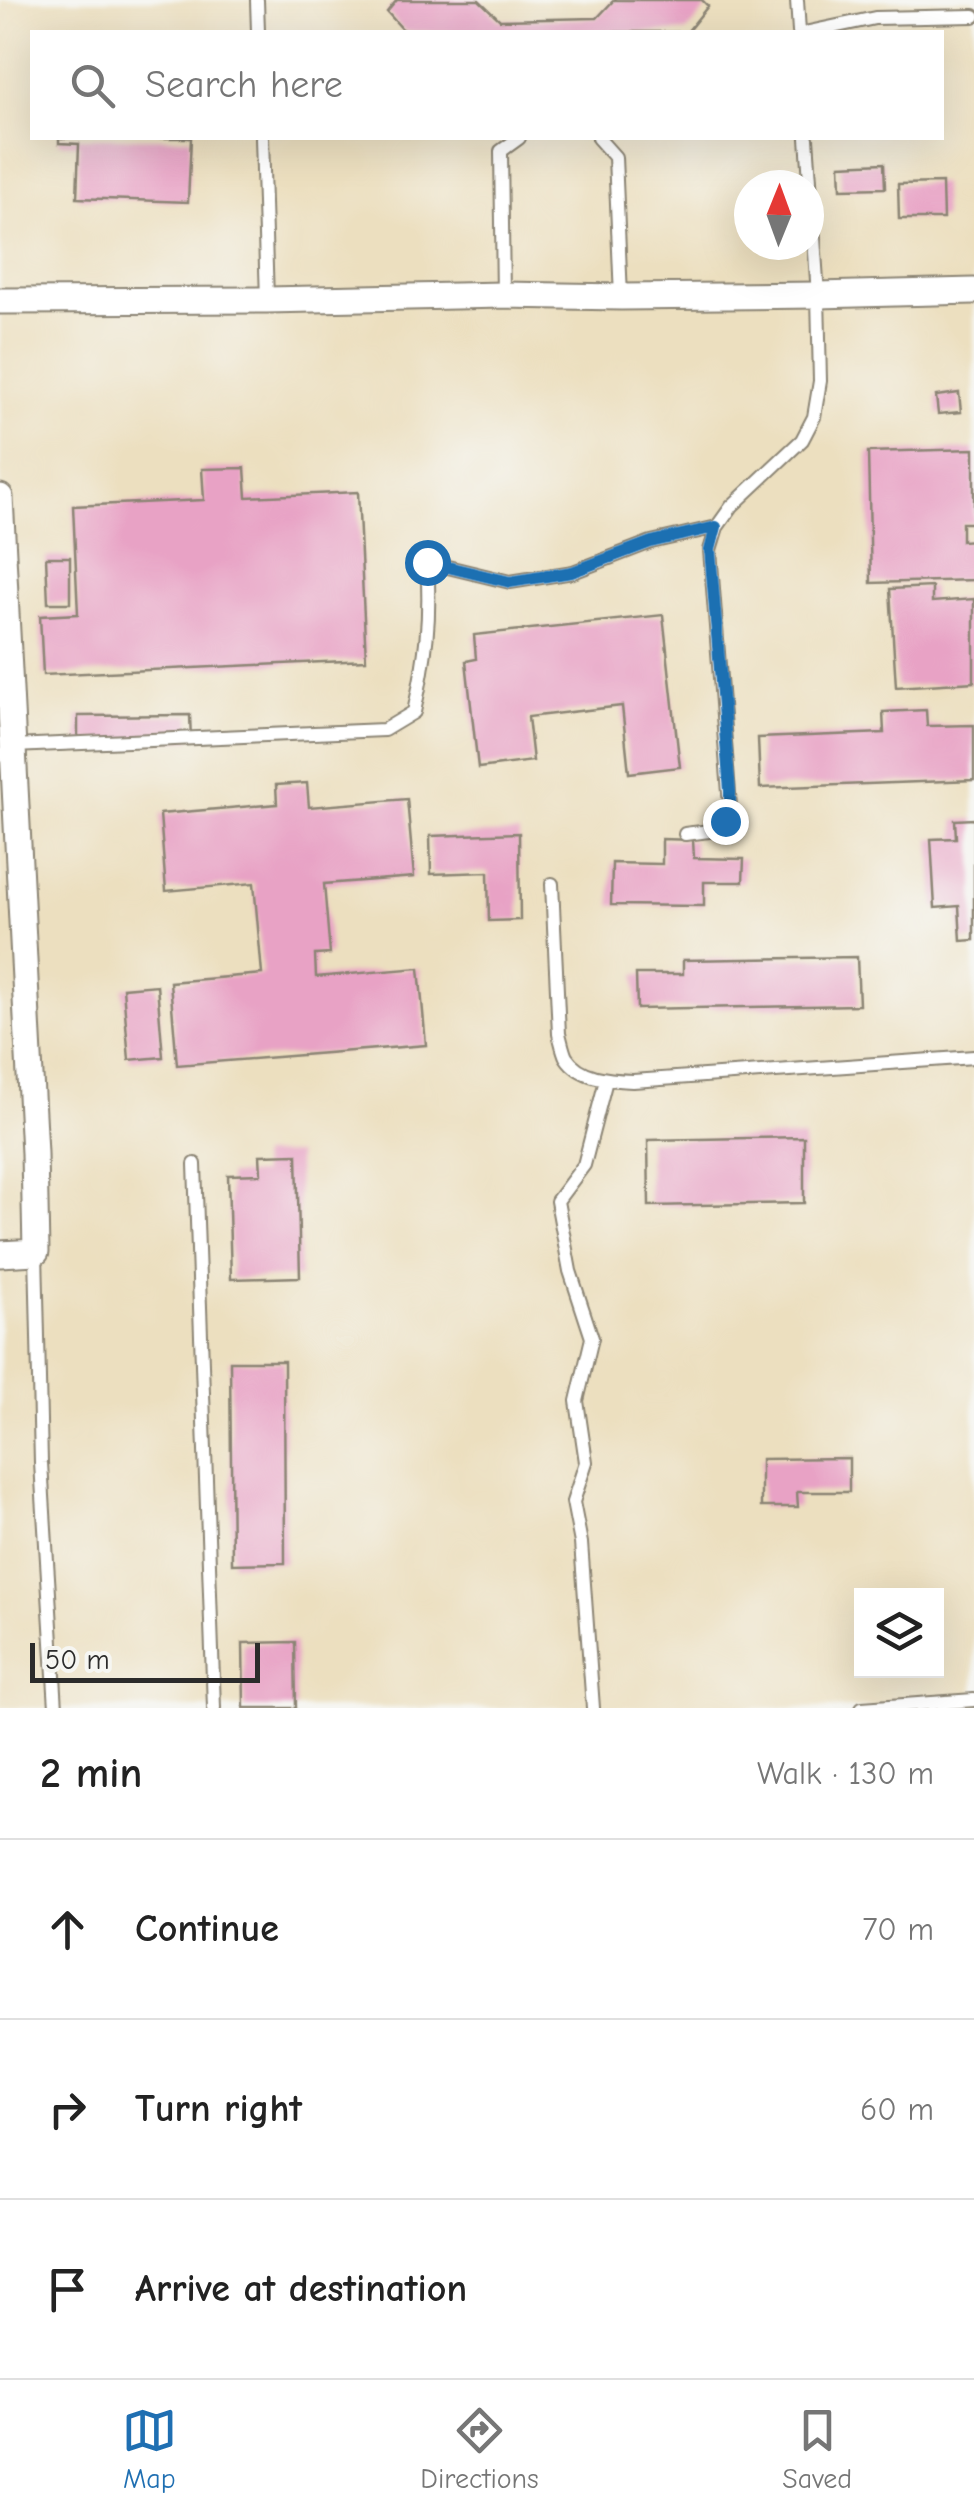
<!DOCTYPE html>
<html lang="en">
<head>
<meta charset="utf-8">
<style>
  body { margin:0; font-family:"Comic Neue",sans-serif; background:#f6f6f6; color:#222 }
  .controls { position:absolute; right:30px; bottom:30px; display:grid; overflow:hidden; border-radius:0px; box-shadow:0 10px 40px #0002 }
  .controls button { width:90px; height:90px; display:grid; place-items:center; padding:0; border:0; border-bottom:2px solid #e0e0e0; background:#fff; color:#222; font:50px sans-serif }
  .compass { position:absolute; left:734px; top:170px; width:90px; height:90px; border-radius:50%; background:#fff; box-shadow:0 10px 40px #0002; rotate:1deg }
  .scale { position:absolute; left:30px; bottom:25px; width:230px; box-sizing:border-box; padding-left:10px; border:5px solid #2b2b2b; border-top:0; font-size:28px; line-height:35px; white-space:nowrap; color:#2b2b2b; -webkit-text-stroke:8px #f6f6f2; paint-order:stroke }
  .stop { position:absolute; width:30px; height:30px; margin:-22px; border:8px solid #1f6fb2; border-radius:50%; background:#fff }
  .stop.end { background:#1f6fb2; border-color:#fff; box-shadow:0 2px 10px #0008 }
  .list { margin:0; padding:0; list-style:none }
  h2 { display:flex; justify-content:space-between; align-items:center; height:130px; margin:0; padding:0 40px; font-size:42px }
  h2 small { font-size:32px; font-weight:400; color:#767676 }
  .list li { display:grid; grid-template-columns:65px 1fr auto; gap:30px; align-items:center; box-sizing:border-box; height:180px; padding:0 40px; border-top:2px solid #e0e0e0 }
  .list b { display:block; font-size:38px; white-space:nowrap }
  .list em { font-size:32px; font-style:normal; color:#767676 }
  .icon { flex:none; width:55px; height:55px; fill:none; stroke:currentColor; stroke-width:2; stroke-linecap:round; stroke-linejoin:round }
  .map { position:relative; flex:none; width:974px; height:1708px; overflow:hidden }
  .search { position:absolute; background:#fff; box-shadow:0 10px 40px #0002; left:30px; right:30px; top:30px; height:110px; display:flex; align-items:center; gap:25px; box-sizing:border-box; padding:0 35px; border-radius:0px; color:#767676; font-size:38px }
  .sheet { height:670px; background:#fff }
  nav { display:flex; justify-content:space-around; align-items:center; box-sizing:border-box; height:140px; border-top:2px solid #e0e0e0; background:#fff; font-size:28px; color:#767676 }
  nav a { display:grid; justify-items:center; gap:5px }
  nav .on { color:#1f6fb2 }
  .map>svg:first-child { display:block }
  .building { fill:#e8a2c5 }
  .lines { fill:none; stroke-linecap:round; stroke-linejoin:round }
  .service-casing { stroke:#8c8575; stroke-width:16 }
  .minor-casing { stroke:#8c8575; stroke-width:29 }
  .service { stroke:#fff; stroke-width:12 }
  .minor { stroke:#fff; stroke-width:25 }
  .route { stroke:#1f6fb2; stroke-width:12 }
</style>
</head>
<body>
<div class="map">
<svg width="974" height="1708" viewBox="0 0 974 1708">
  <rect width="100%" height="100%" fill="#f6f6f2"/>
  <filter id="ink" filterUnits="userSpaceOnUse"><feTurbulence type="fractalNoise" baseFrequency=".01" numOctaves="2"/><feDisplacementMap in="SourceGraphic" scale="20" xChannelSelector="R" yChannelSelector="G"/><feConvolveMatrix kernelMatrix="1 2 1 2 8 2 1 2 1" color-interpolation-filters="sRGB"/></filter>
  <filter id="wash" filterUnits="userSpaceOnUse"><feTurbulence type="fractalNoise" baseFrequency=".0048" numOctaves="4" result="noise"/><feDisplacementMap in="SourceGraphic" scale="40" xChannelSelector="R" yChannelSelector="G"/><feGaussianBlur stdDeviation="2.25" result="paint"/><feColorMatrix in="noise" values="0 0 0 0 0 0 0 0 0 0 0 0 0 0 0 0 0 1.4 0 .05"/><feComposite in="paint" operator="in"/></filter>
  <g filter="url(#wash)">
    <rect width="100%" height="100%" fill="#ecdfbf"/>
    <g id="blocks">
      <!-- building -->
      <path class="building" d="M397,0H479L500,20L597,18L614,0H702L708,6L687,32H405L387,12Z
        M59,138H191L188,202L77,198L79,144L59,143Z
        M884,163L885,188L841,189L840,165Z
        M942,183L943,219H899L898,184Z
        M959,393L961,412L938,414L936,396Z
        M974,449V523H962V541L974,540V580L871,583L868,452Z
        M245,468L247,497L358,492L366,660L43,675L40,616L78,614L73,506L204,500L202,469Z
        M46,557H70V603H48Z
        M932,587V602L974,599V682L896,687L890,589Z
        M663,615L680,767L629,773L622,706L528,717L533,761L478,768L466,661L476,659L474,635Z
        M926,710L927,726L974,725V780L760,788L758,738L884,733L883,712Z
        M190,715L191,740L78,742V716Z
        M307,783L309,807L407,799L414,877L324,884L330,954L315,955L316,977L419,968L426,1045L177,1065L170,982L262,974L254,883L166,891L160,814L277,804L276,785Z
        M974,819V940L961,941L959,906L935,908L931,839L956,838L955,820Z
        M519,833L520,920L489,921L488,872L431,874L430,836Z
        M662,839L693,840L694,858L744,859L743,882H704V906L611,905L612,863L662,864Z
        M857,957L859,1005L637,1009L636,974H683V960Z
        M157,985L163,1057L129,1060L123,988Z
        M804,1137V1203L649,1206L648,1140Z
        M297,1154L300,1277L231,1279L228,1175L261,1174L260,1155Z
        M230,1361H284L285,1563L232,1564Z
        M849,1458V1492H797L798,1507H761V1459Z
        M295,1642L296,1708H244L243,1643Z"/>
    </g>
  </g>
  <g filter="url(#ink)">
    <use href="#blocks" fill-opacity="0" stroke="#8c8575" stroke-width="2.5"/>
    <g class="lines">
      <!-- service casing -->
      <g class="service-casing">
        <path id="service" d="M257,0L258,32
          M797,0L799,32
          M809,32L875,18L974,16
          M262,138L267,300
          M598,138L615,157L621,297
          M503,295L501,151L519,138
          M13,746L384,730L414,712C426,658 431,618 427,562L510,582L573,572L651,542L717,527
          M685,834C711,830 722,835 730,806L710,550L717,527L732,506L802,440L814,417L820,381L818,295L807,138
          M552,884L559,1034C561,1040 563,1051 566,1057C580,1079 610,1080 633,1081L974,1057
          M195,1164L214,1708
          M36,1252L41,1463L56,1708
          M593,1708L581,1543L573,1502L586,1462L577,1401L592,1338L570,1271L557,1201L584,1165L606,1080
          M862,1708L974,1700"/>
      </g>
      <!-- minor casing -->
      <g class="minor-casing">
        <path id="minor" d="M0,301L267,300L503,295L621,297L818,295L974,291
          M0,497L34,1153L36,1252L0,1254"/>
      </g>
      <!-- service -->
      <use href="#service" class="service"/>
      <!-- minor -->
      <use href="#minor" class="minor"/>
    </g>
  </g>
  <g class="lines" filter="url(#ink)">
    <!-- route -->
    <path class="route" d="M427,562L510,582L572,572L651,542L716,527L710,550L730,791V806L725,821"/>
  </g>
</svg>
<div class="controls">
<button><svg class="icon" aria-label="layers" viewBox="0 0 24 24"><path d="M12 4l9 5-9 5-9-5zM3 14l9 5 9-5"/></svg></button>
</div>
<svg class="compass" viewBox="-18 -18 36 36"><path d="M0-13l5 13h-10z" fill="#e53935"/><path d="M0 13l5-13h-10z" fill="#767676"/></svg>
<div class="scale">50 m</div>
<div class="stop" style="left:427px;top:562px"></div>
<div class="stop end" style="left:725px;top:821px"></div>
<div class="search"><svg class="icon" aria-label="search" viewBox="0 0 24 24"><circle cx="10" cy="10" r="6"/><path d="M15 15l6 6"/></svg>Search here</div>
</div>
<section class="sheet">
<h2>2 min<small>Walk · 130 m</small></h2>
<ul class="list">
<li><svg class="icon" aria-label="ahead" viewBox="0 0 24 24"><path d="M12 20V5M6 11l6-6 6 6"/></svg><div><b>Continue</b></div><em>70 m</em></li>
<li><svg class="icon" aria-label="right" viewBox="0 0 24 24"><path d="M7 20v-9h11M14 6l5 5-5 5"/></svg><div><b>Turn right</b></div><em>60 m</em></li>
<li><svg class="icon" aria-label="arrive" viewBox="0 0 24 24"><path d="M6 21V4h12l-3 4 3 4H6"/></svg><div><b>Arrive at destination</b></div></li>
</ul>
</section>
<nav>
<a class="on"><svg class="icon" aria-label="map" viewBox="0 0 24 24"><path d="M3 6l6-2 6 2 6-2v14l-6 2-6-2-6 2zM9 4v14M15 6v14"/></svg>Map</a>
<a><svg class="icon" aria-label="directions" viewBox="0 0 24 24"><path d="M12 3l9 9-9 9-9-9zM9 14v-3h6M13 9l2 2-2 2"/></svg>Directions</a>
<a><svg class="icon" aria-label="saved" viewBox="0 0 24 24"><path d="M7 4h10v16l-5-4-5 4z"/></svg>Saved</a>
</nav>
</body>
</html>
